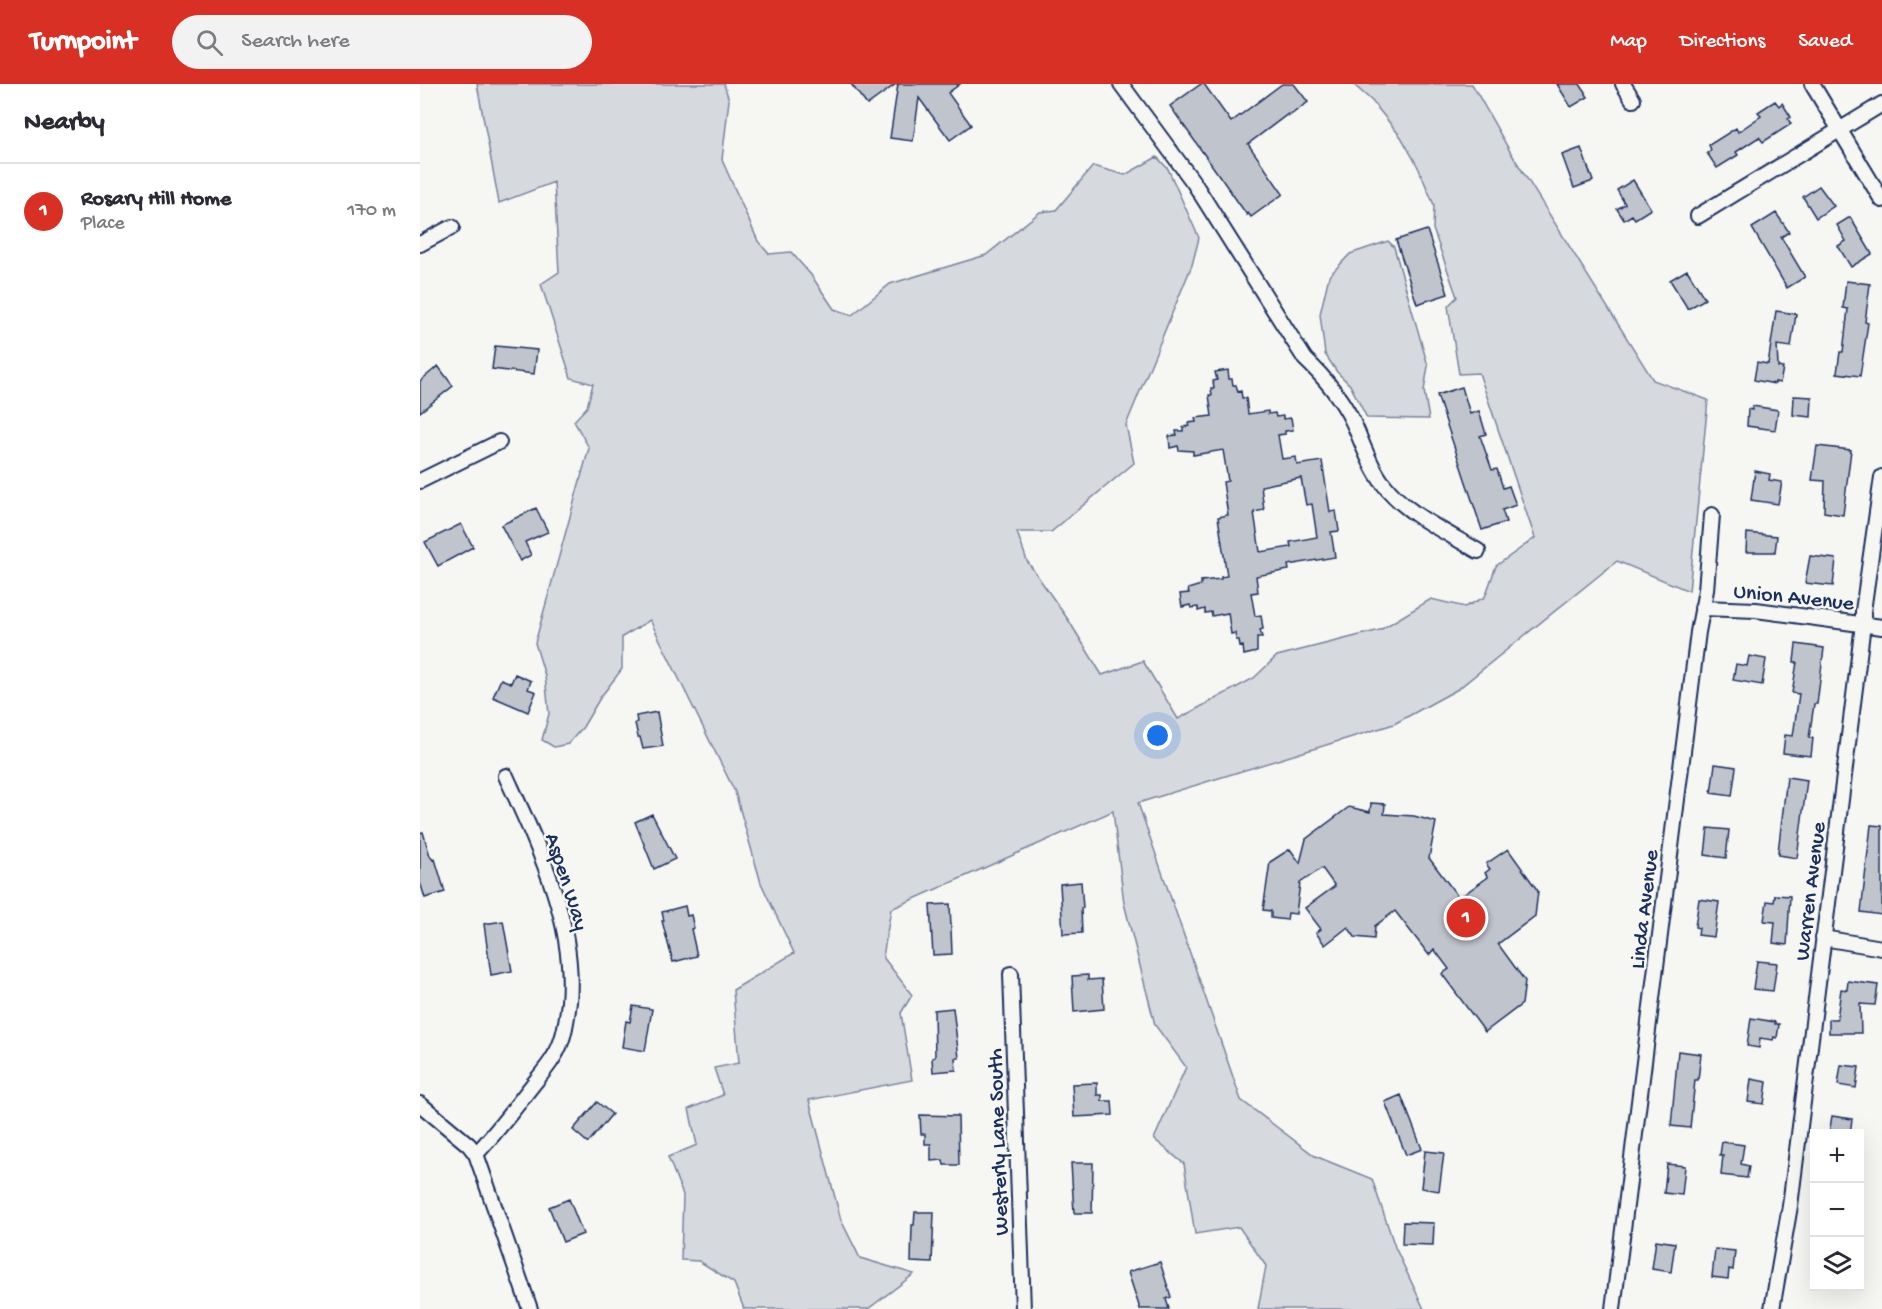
<!DOCTYPE html>
<html lang="en">
<head>
<meta charset="utf-8">
<style>
  body { margin:0; font-family:"Gochi Hand",sans-serif; background:#f2f2f3; color:#2b2b33 }
  .controls { position:absolute; right:18px; bottom:18px; display:grid; overflow:hidden; border-radius:0px; box-shadow:0 6px 24px #0002 }
  .controls button { width:54px; height:54px; display:grid; place-items:center; padding:0; border:0; border-bottom:2px solid #e1e1e2; background:#fff; color:#2b2b33; font:30px sans-serif }
  .you { position:absolute; left:738px; top:652px; width:21px; height:21px; margin:-15px; border:4px solid #fff; border-radius:50%; background:#1a73e8; box-shadow:0 0 0 9px #1a73e833 }
  .badge { display:grid; place-items:center; width:39px; height:39px; border-radius:50%; background:#d93025; color:#fff; font-size:20px; font-weight:700 }
  .pin { position:absolute; translate:-50% -50%; border:3px solid #fff; box-shadow:0 2px 6px #0006 }
  .list { margin:0; padding:0; list-style:none }
  h2 { display:flex; justify-content:space-between; align-items:center; height:78px; margin:0; padding:0 24px; font-size:26px }
  h2 small { font-size:20px; font-weight:400; color:#7c7c81 }
  .list li { display:grid; grid-template-columns:39px 1fr auto; gap:18px; align-items:center; box-sizing:border-box; height:96px; padding:0 24px; border-top:2px solid #e1e1e2 }
  .list b { display:block; font-size:22px; white-space:nowrap }
  .list p { margin:0; font-size:20px; white-space:nowrap; color:#7c7c81 }
  .list em { font-size:20px; font-style:normal; color:#7c7c81 }
  .icon { flex:none; width:33px; height:33px; fill:none; stroke:currentColor; stroke-width:2; stroke-linecap:round; stroke-linejoin:round }
  .map { position:relative; flex:none; width:1462px; height:1225px; overflow:hidden }
  header { display:flex; align-items:center; gap:36px; box-sizing:border-box; height:84px; padding:0 30px; background:#d93025; color:#fff }
  header strong { font-size:28px }
  nav { display:flex; gap:33px; margin-inline-start:auto; font-size:21px }
  .search { width:420px; height:54px; background:#f2f2f3; display:flex; align-items:center; gap:15px; box-sizing:border-box; padding:0 21px; border-radius:33px; color:#7c7c81; font-size:22px }
  main { display:flex }
  aside { flex:1; background:#fff }
  .map>svg:first-child { display:block }
  .green { fill:#d6d9dd; stroke:#78849e; stroke-width:1.5 }
  .building { fill:#c0c4cd; stroke:#1b2f5e; stroke-width:1.5; fill-rule:evenodd }
  .lines { fill:none; stroke-linecap:round; stroke-linejoin:round }
  .street-casing { stroke:#1b2f5e; stroke-width:18 }
  .street { stroke:#f6f6f2; stroke-width:14 }
  .labels { text-anchor:middle; stroke-width:5; stroke-linejoin:round; paint-order:stroke }
  .street-label { font-size:22px; fill:#1b2f5e; stroke:#f6f6f2 }
</style>
</head>
<body>
<header>
<strong>Turnpoint</strong>
<div class="search"><svg class="icon" aria-label="search" viewBox="0 0 24 24"><circle cx="10" cy="10" r="6"/><path d="M15 15l6 6"/></svg>Search here</div>
<nav><a>Map</a><a>Directions</a><a>Saved</a></nav>
</header>
<main>
<aside>
<h2>Nearby<small></small></h2>
<ul class="list">
<li><span class="badge">1</span><div><b>Rosary Hill Home</b><p>Place</p></div><em>170 m</em></li>
</ul>
</aside>
<div class="map">
<svg width="1462" height="1225" viewBox="0 0 1462 1225">
  <rect width="100%" height="100%" fill="#f6f6f2"/>
  <filter id="ink" filterUnits="userSpaceOnUse"><feTurbulence type="fractalNoise" baseFrequency=".0167" numOctaves="2"/><feDisplacementMap in="SourceGraphic" scale="12" xChannelSelector="R" yChannelSelector="G"/><feConvolveMatrix kernelMatrix="1 2 1 2 8 2 1 2 1" color-interpolation-filters="sRGB"/></filter>
  <g filter="url(#ink)">
    <!-- green -->
    <path class="green" d="M57,0H304L309,16L302,76L338,157L349,170L371,168L391,191L414,225L432,231L470,200L566,171L620,128L636,126L673,82L705,91L737,73L748,85L779,154L772,181L706,341L714,379L631,448H597L607,477L649,537L682,591L723,577L758,635L834,594L857,572L960,546L1011,515L1045,523L1065,513L1076,482L1115,454L1059,289L1039,290L1028,222L1037,213L1013,145L1014,121L998,83L981,53L952,17L933,0H1052L1091,69L1233,296L1288,316L1269,507L1197,477L1038,605L974,640L718,719L821,1016L895,1072L952,1095L975,1163L1004,1225H838L846,1182L819,1143L775,1150L764,1080L734,1055L766,983L735,941L704,819L693,727L471,825L463,873L492,911L481,929L492,996L389,1016L421,1136L440,1174L494,1190L448,1225H324L314,1199L279,1177L261,1176L263,1111L248,1073L277,1061L269,1025L303,1011L294,984L319,979L313,906L374,869L341,799L315,708L230,536L202,553V585L180,614L163,643L148,660L134,663L122,656L129,630L125,592L115,559L169,364L154,337L167,323L173,300L151,294L121,200L139,188L134,98L79,119Z
      M968,157L974,163L1008,282L1004,307L1009,335L947,334L930,301L917,288L905,270L900,230L909,192L930,170Z"/>
    <!-- building -->
    <path class="building" d="M431,0H476L447,21Z
      M478,0H540L528,9L551,41L530,56L499,14L493,57L470,54Z
      M781,0H784L811,38L862,0H874L888,18L869,32L868,30L828,60L863,110L831,133L828,129L827,131L750,22Z
      M1137,0H1160L1168,13L1151,23Z
      M1355,17L1359,22L1362,19L1371,33L1368,35L1371,40L1343,58L1339,53L1316,68L1318,71L1297,84L1287,69L1291,66L1289,61L1316,44L1318,48L1341,32L1338,28Z
      M1161,64L1173,97L1154,104L1142,71Z
      M1213,96L1231,125L1215,135L1212,131L1204,136L1197,125L1205,120L1197,106Z
      M1399,102L1414,122L1396,134L1383,113Z
      M1356,129L1369,148L1361,153L1385,193L1367,204L1332,144Z
      M1430,133L1452,170L1431,183L1418,162L1426,157L1417,141Z
      M1007,146L1028,210L997,220L976,156Z
      M1267,186L1285,215L1268,225L1250,196Z
      M1426,197L1450,200L1445,238L1448,239L1440,292L1417,289L1420,268H1423L1428,225L1423,224Z
      M1356,227L1376,230L1371,263L1357,261L1358,283L1363,284L1360,299L1355,298V300L1334,296L1337,278L1348,280Z
      M75,262L117,266L114,290L72,285Z
      M18,282L33,302L0,328V297Z
      M808,286L809,295H812L813,301H816L818,308L821,307L822,314H826L828,330L848,327V330L855,329L856,333L863,332V335L871,334L873,346L865,347V350L858,351L862,375L876,373L877,381L902,377L910,428L916,427L919,447L911,448L915,473L868,481L869,486L836,492L838,508L831,509L835,532L841,531L843,545L840,546L842,553H837V568L824,571L823,562L820,563L819,556H816L815,549L811,550L808,529L792,532L791,528L785,529V525L778,527V523L771,524L770,521L762,523L760,510L769,509L768,505L781,501V497L801,495V493L807,492L798,433L808,431L803,398L808,397L803,366L773,371V367L759,366L758,362L750,364L749,352L757,351L756,347H763V343L769,342L768,339L776,338L775,334L792,332L789,311H792L791,304H794L793,297L797,296L795,288ZM881,394L886,421L892,420L897,453L870,458L871,463L840,468L834,428L844,426L841,402Z
      M1042,303L1050,330L1059,327L1066,350L1060,352L1072,386L1077,385L1083,404L1089,402L1096,421L1082,426L1086,438L1062,446L1017,311Z
      M1374,312L1392,313L1391,333L1373,331Z
      M1332,322L1358,326L1355,346L1327,342L1328,325L1332,326Z
      M1397,362L1431,366L1423,431L1404,428L1405,397L1392,396Z
      M1335,387L1350,390L1349,396L1362,398L1358,420L1331,416Z
      M116,424L128,448L105,458L111,471L100,477L81,441Z
      M41,440L53,463L18,482L5,458Z
      M1327,449L1357,452L1355,468H1326Z
      M1390,472L1416,475L1413,502L1385,499Z
      M1376,560L1404,564L1397,620H1394L1389,654H1393L1391,672L1363,669L1365,651L1373,652L1379,610L1372,609L1377,578H1374Z
      M1329,572L1346,575L1342,601L1313,596L1316,580L1327,582Z
      M95,590L111,597L108,605L116,608L108,628L73,613L81,595L91,599Z
      M237,628L243,662L223,665L220,653H218L215,639L217,638L216,632Z
      M1295,680L1316,683L1312,712L1291,709Z
      M1367,693L1387,696L1377,774L1359,771V768H1358Z
      M951,719L965,720L964,730L994,732L1016,738L1009,774L1039,814L1068,793L1065,789L1070,785L1066,780L1088,765L1118,807L1115,832L1078,860L1105,897L1102,920L1065,948L1022,890L1029,885L1014,865L1009,871L975,827L955,842L954,855L935,853L928,843L905,861L896,849L901,845L885,824L915,802L902,784L880,799L876,830L868,829L867,836L851,834V827L843,826L850,778L870,765L880,779L886,755L929,723L950,728Z
      M232,730L255,775L234,785L215,738Z
      M1451,741L1462,742V831L1441,828Z
      M1288,744L1309,746L1306,774L1285,771Z
      M3,748L10,772L13,776L15,775L25,808L5,814L0,798V749Z
      M661,798L663,824H661L662,849L643,850L640,800Z
      M1355,811L1370,812L1367,861L1353,859L1355,838L1344,837L1347,817L1354,818Z
      M1279,815L1299,818L1294,853L1278,851L1279,844L1275,843Z
      M530,820L532,870L513,871L510,821Z
      M265,822L267,832L271,831L274,844L271,845L277,872L253,878L242,837H244L242,828Z
      M83,837L92,887L71,891L64,840Z
      M1337,877L1357,879L1353,907L1333,905Z
      M668,891V896L682,895L684,925L654,928L652,892Z
      M1428,897L1458,901L1455,921L1440,920L1441,949H1409V935H1417L1421,905L1427,906Z
      M213,922L232,925L225,967L202,963L206,937L210,938Z
      M533,924L539,974H535L536,986L513,988L512,974L515,973L514,926Z
      M1331,934L1355,938V940H1359L1357,954L1354,953L1353,956L1340,954L1339,964L1327,962Z
      M1258,967L1281,970L1278,996H1275L1270,1044L1251,1042Z
      M1421,981L1439,983L1436,1004L1418,1001Z
      M1331,995L1347,998L1344,1020L1328,1018Z
      M677,999V1011H682V1017H692L693,1031L654,1033L652,1000Z
      M981,1011L1002,1065L986,1071L965,1018Z
      M177,1018L192,1030L168,1059L153,1046Z
      M500,1031L538,1032L539,1081H524L523,1076L511,1077V1060H505V1050H501Z
      M1412,1032L1432,1035L1430,1050H1409Z
      M1302,1058L1324,1061L1321,1080L1329,1082L1327,1094L1301,1091L1303,1071H1300Z
      M1005,1067L1024,1069L1019,1107L1001,1104Z
      M651,1079H673L672,1129H654Z
      M1247,1080L1265,1082L1262,1111L1244,1109Z
      M149,1115L163,1150L143,1158L129,1123Z
      M495,1128H514L512,1179L491,1178L492,1141H494Z
      M983,1138L1014,1139L1013,1161L982,1160Z
      M1236,1156L1255,1159L1251,1188L1232,1185Z
      M1295,1165L1315,1167L1313,1186L1309,1185L1308,1195L1292,1193Z
      M740,1178L751,1213L746,1215L749,1225H720L708,1188Z"/>
    <g class="lines">
      <!-- street casing -->
      <g class="street-casing">
        <path id="street" d="M701,0L774,99L885,275C904,293 920,312 932,336C942,357 948,379 962,398C985,430 1025,447 1058,467
          M1203,0L1213,16
          M1392,0L1462,116
          M1278,132L1462,20
          M0,160L32,143
          M0,397L79,358
          M1282,524L1336,526L1462,543
          M1403,854L1462,864
          M591,890L603,1225
          M0,1020L49,1061L56,1070L110,1225
          M56,1070C76,1049 93,1026 111,1003C122,989 135,975 141,958C146,945 147,932 149,918C156,839 118,762 86,692
          M1193,1225L1278,548L1286,506L1292,431
          M1352,1225L1370,1122L1443,540V527L1462,393"/>
      </g>
      <!-- street -->
      <use href="#street" class="street"/>
    </g>
  </g>
  <g class="labels">
    <!-- street labels -->
    <g class="street-label">
      <text transform="translate(1374 511) rotate(6)" y="8">Union Avenue</text>
      <text transform="translate(149 797) rotate(72)" y="8">Aspen Way</text>
      <text transform="translate(1388 807) rotate(-83)" y="8">Warren Avenue</text>
      <text transform="translate(1222 825) rotate(-83)" y="8">Linda Avenue</text>
      <text transform="translate(576 1058) rotate(-92)" y="8">Westerly Lane South</text>
    </g>
  </g>
</svg>
<div class="controls">
<button>+</button>
<button>−</button>
<button><svg class="icon" aria-label="layers" viewBox="0 0 24 24"><path d="M12 4l9 5-9 5-9-5zM3 14l9 5 9-5"/></svg></button>
</div>
<div class="you"></div>
<div class="pin badge" style="left:1046px;top:834px">1</div>
</div>
</main>
</body>
</html>
